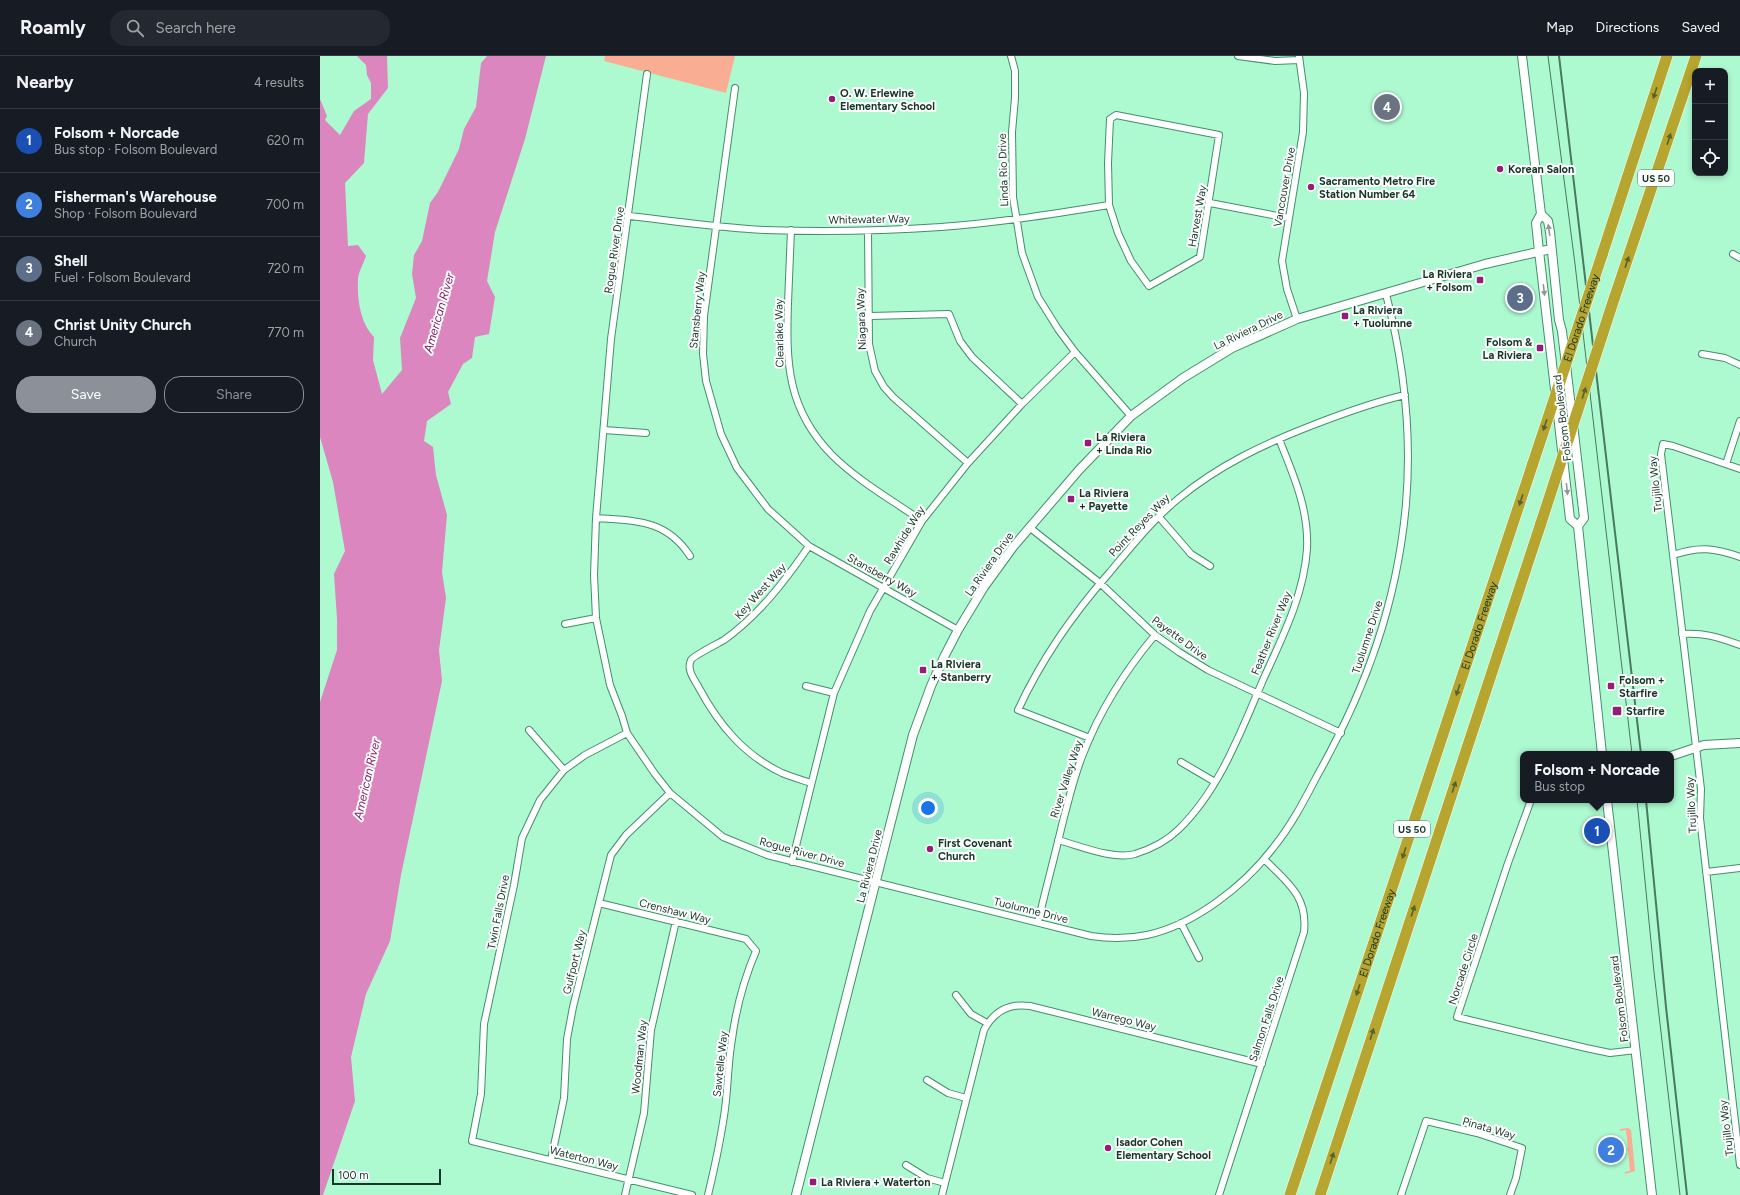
<!DOCTYPE html>
<html lang="en">
<head>
<meta charset="utf-8">
<style>
  body { margin:0; font-family:Figtree,sans-serif; background:#242831; color:#f1f3f6 }
  .controls { position:absolute; right:12px; top:12px; display:grid; overflow:hidden; border-radius:8px; box-shadow:0 2px 6px #0003 }
  .controls button { width:36px; height:36px; display:grid; place-items:center; padding:0; border:0; border-bottom:1px solid #363941; background:#171b24; color:#f1f3f6; font:20px sans-serif }
  .scale { position:absolute; left:12px; bottom:10px; width:109px; box-sizing:border-box; padding-left:4px; border:2px solid #173728; border-top:0; font-size:11px; line-height:14px; white-space:nowrap; color:#173728; -webkit-text-stroke:3px #fff; paint-order:stroke }
  .you { position:absolute; left:608px; top:752px; width:14px; height:14px; margin:-10px; border:3px solid #fff; border-radius:50%; background:#1a73e8; box-shadow:0 0 0 6px #1a73e833 }
  .badge { display:grid; place-items:center; width:26px; height:26px; border-radius:50%; background:#8c9099; color:#fff; font-size:13px; font-weight:700 }
  .pin { position:absolute; translate:-50% -50%; border:2px solid #fff; box-shadow:0 1px 4px #0006 }
  .popup { position:absolute; left:1200px; top:695px; width:154px; height:52px; box-sizing:border-box; display:grid; place-content:center; border-radius:8px; background:#171b24; filter:drop-shadow(0 1px 3px #0005); font-size:13px; white-space:nowrap; color:#9ea1a6 }
  .popup b { font-size:15px; color:#f1f3f6 }
  .popup::after { content:''; position:absolute; left:50%; top:100%; margin-left:-8px; border:8px solid transparent; border-top-color:#171b24 }
  .list { margin:0; padding:0; list-style:none }
  h2 { display:flex; justify-content:space-between; align-items:center; height:52px; margin:0; padding:0 16px; font-size:17px }
  h2 small { font-size:13px; font-weight:400; color:#9ea1a6 }
  .list li { display:grid; grid-template-columns:26px 1fr auto; gap:12px; align-items:center; box-sizing:border-box; height:64px; padding:0 16px; border-top:1px solid #363941 }
  .list b { display:block; font-size:15px; white-space:nowrap }
  .list p { margin:0; font-size:13px; white-space:nowrap; color:#9ea1a6 }
  .list em { font-size:13px; font-style:normal; color:#9ea1a6 }
  .actions { display:flex; gap:8px; padding:12px 16px }
  .actions a { flex:1; padding:9px 0; border:1px solid #8c9099; border-radius:16px; text-align:center; font-size:14px; color:#8c9099 }
  .actions .main { background:#8c9099; color:#fff }
  .icon { flex:none; width:22px; height:22px; fill:none; stroke:currentColor; stroke-width:2; stroke-linecap:round; stroke-linejoin:round }
  .map { position:relative; flex:none; width:1420px; height:1139px; overflow:hidden }
  header { display:flex; align-items:center; gap:24px; box-sizing:border-box; height:56px; padding:0 20px; background:#171b24; border-bottom:1px solid #363941 }
  header strong { font-size:19px }
  nav { display:flex; gap:22px; margin-inline-start:auto; font-size:14px }
  .search { width:280px; height:36px; background:#242831; display:flex; align-items:center; gap:10px; box-sizing:border-box; padding:0 14px; border-radius:16px; color:#9ea1a6; font-size:15px }
  main { display:flex }
  aside { flex:1; background:#171b24 }
  .map>svg:first-child { display:block }
  .green { fill:#f9ae93 }
  .water { fill:#db86bf }
  .lines { fill:none; stroke-linecap:round; stroke-linejoin:round }
  .street-casing { stroke:#438f6a; stroke-width:8 }
  .secondary-casing { stroke:#438f6a; stroke-width:10 }
  .highway-casing { stroke:#fff; stroke-width:12 }
  .street { stroke:#fff; stroke-width:6 }
  .secondary { stroke:#fff; stroke-width:8 }
  .highway { stroke:#b6a52e; stroke-width:11 }
  .tram { stroke:#497961; stroke-width:1 }
  .rail { stroke:#497961; stroke-width:2 }
  .highway-bridge-casing { stroke:#fff; stroke-width:12; stroke-linecap:butt }
  .highway-bridge { stroke:#b6a52e; stroke-width:11 }
  .oneway { fill:#57632a }
  .oneway2 { fill:#8b9b94 }
  .poi-dot { fill:#951c78; stroke:#fff; stroke-width:1.5 }
  .labels { text-anchor:middle; stroke-width:4; stroke-linejoin:round; paint-order:stroke }
  .shield { fill:#fff; stroke:#5d7368; stroke-width:1 }
  .shield-label { font-size:10px; font-weight:bold; fill:#173728 }
  .poi-label { font-size:11px; font-weight:bold; fill:#173728; stroke:#fff; text-anchor:start }
  .street-label { font-size:11px; fill:#173728; stroke:#fff }
  .water-label { font-size:12px; font-style:italic; fill:#84206b; stroke:#fff }
</style>
</head>
<body>
<header>
<strong>Roamly</strong>
<div class="search"><svg class="icon" aria-label="search" viewBox="0 0 24 24"><circle cx="10" cy="10" r="6"/><path d="M15 15l6 6"/></svg>Search here</div>
<nav><a>Map</a><a>Directions</a><a>Saved</a></nav>
</header>
<main>
<aside>
<h2>Nearby<small>4 results</small></h2>
<ul class="list">
<li><span class="badge" style="background:#1a4fb4">1</span><div><b>Folsom + Norcade</b><p>Bus stop · Folsom Boulevard</p></div><em>620 m</em></li>
<li><span class="badge" style="background:#3f7fe0">2</span><div><b>Fisherman's Warehouse</b><p>Shop · Folsom Boulevard</p></div><em>700 m</em></li>
<li><span class="badge" style="background:#5c6f8a">3</span><div><b>Shell</b><p>Fuel · Folsom Boulevard</p></div><em>720 m</em></li>
<li><span class="badge" style="background:#6b7280">4</span><div><b>Christ Unity Church</b><p>Church</p></div><em>770 m</em></li>
</ul>
<div class="actions"><a class="main">Save</a><a>Share</a></div>
</aside>
<div class="map">
<svg width="1420" height="1139" viewBox="0 0 1420 1139">
  <rect width="100%" height="100%" fill="#adfad1"/>
  <!-- green -->
  <path class="green" d="M285,0H415L406,37L284,5Z
    M1308,1072L1311,1074L1315,1115L1305,1118V1116L1310,1115L1308,1094H1306L1308,1092L1306,1074L1300,1075V1073Z"/>
  <!-- water -->
  <path class="water" d="M37,0H67L68,32L48,58L44,107L25,127L28,190L38,189L46,200C44,207 38,216 38,224C37,242 40,267 54,281L53,304L62,338L82,314L80,282L96,242L92,218L94,199L102,185L110,147L118,136L139,93L144,73L156,51L161,7L167,0H226L205,83L175,176L167,225L175,241L169,278L155,281L152,302L143,308L128,336L131,348L107,365L104,385L113,391L116,419L127,459L122,516L126,542L119,594L122,625L81,819L70,885L46,938L31,1001L35,1045L3,1139H0V646L17,594V563L14,518L25,495L13,426L0,381V43L7,60L5,64L20,79L34,55L51,43V27L47,19L46,9Z"/>
  <g class="lines">
    <!-- street casing -->
    <g class="street-casing">
      <path id="street" d="M691,0L695,15V42L692,76L693,141L702,197L718,241L738,273L755,296L811,360
        M918,0L955,5L979,4
        M327,18L291,283L276,462L274,519L276,562L290,629L302,660L307,677L335,718L350,737L403,781L447,799L771,880C790,883 808,883 827,879C874,869 924,830 953,792C971,770 984,745 997,720C1046,633 1077,548 1086,448C1092,377 1084,307 1066,238
        M415,32L384,260L383,298L386,325L401,378L417,412L448,453L489,490L638,574
        M796,59L899,79L880,201L829,230L811,205L798,177L789,149L788,107L790,63Z
        M890,147L968,162
        M309,160C354,165 399,172 445,174C503,176 562,175 621,171C677,167 733,158 789,149
        M471,174C470,198 469,223 468,247C466,307 467,353 512,399C538,425 572,444 602,465
        M548,175L549,288L555,315L564,331L573,341L648,407
        M1413,198L1420,202
        M550,260L629,258L640,285L652,301L702,348
        M977,263L967,233L962,205L983,76L984,37L979,0
        M1382,298L1405,302L1420,309
        M284,374L326,377
        M1406,408L1420,365
        M1420,413L1353,390L1343,388L1341,398L1381,733L1380,762L1420,1109
        M839,461L871,498L890,510
        M276,462C315,465 346,463 370,500
        M709,471L780,527L835,579L859,596L888,614L1021,677
        M489,490C465,525 439,559 404,584C397,588 373,600 371,604C366,614 375,624 379,632C399,669 424,699 462,717C472,721 482,724 491,727
        M1353,499C1379,490 1395,492 1420,501
        M245,568L276,562
        M1362,578C1384,576 1400,582 1420,589
        M486,630L514,637
        M209,674L244,714
        M307,677L265,699L244,714L220,744L202,782L194,829L164,968L161,1038L152,1085L372,1139
        M770,682L698,654C722,602 752,559 790,516C811,491 832,464 858,443C899,409 944,388 993,369C1024,357 1054,346 1085,339
        M861,706L895,726
        M1211,744L1188,807L1137,961L1266,992L1290,997L1316,994
        M738,784C760,790 793,804 815,798C831,793 847,785 859,773C900,733 921,675 943,624C962,582 984,539 987,493C989,453 973,418 959,383
        M472,806L514,637L550,555L602,465L648,407L702,348L755,296
        M1386,816L1420,812
        M279,847L426,883L436,895C424,923 416,953 412,983C408,1006 408,1030 405,1053C401,1082 395,1110 388,1139
        M718,866C726,832 735,799 743,765C749,743 754,720 763,698C780,654 805,615 835,579
        M861,867L879,902
        M636,939L651,958L667,967
        M607,1024L628,1037L646,1042
        M231,1104L244,1042L247,983L253,951L291,799L306,779L350,737
        M586,1109L607,1122L625,1127
        M305,1139L324,1057L331,974L356,865
        M622,1139L664,974C674,955 689,947 710,950L942,1008
        M899,1139L984,876C988,840 967,826 944,803
        M1081,1139L1106,1065L1157,1077L1202,1092L1196,1122L1190,1139"/>
    </g>
    <!-- secondary casing -->
    <g class="secondary-casing">
      <path id="secondary" d="M1202,0L1221,158L1216,167L1219,195L1250,463L1258,470L1282,698
        M1221,158L1228,165L1230,176L1239,264L1242,275L1264,462L1258,470
        M1351,700L1384,689L1420,687
        M1287,744L1332,1139
        M476,1139L593,679L611,630L625,599L638,574L664,531L693,491L759,414L811,360L863,322L912,292L977,263L1165,208L1231,193"/>
    </g>
    <!-- highway casing -->
    <g class="highway-casing">
      <g id="highway">
        <path d="M1282,199L1347,0"/>
        <path d="M1294,243L1376,0"/>
        <path id="s1" d="M970,1139L1213,407"/>
        <path d="M1000,1139L1221,467"/>
      </g>
    </g>
    <!-- street -->
    <use href="#street" class="street"/>
    <!-- secondary -->
    <use href="#secondary" class="secondary"/>
    <!-- highway -->
    <use href="#highway" class="highway"/>
    <!-- tram -->
    <path class="tram" d="M1228,0L1255,208L1312,698
      M1317,744L1334,916L1360,1139"/>
    <!-- rail -->
    <path class="rail" d="M1239,0L1321,698
      M1326,744L1346,951L1367,1139"/>
    <!-- highway-bridge casing -->
    <g class="highway-bridge-casing">
      <g id="highway-bridge">
        <path id="s2" d="M1213,407L1282,199"/>
        <path d="M1221,467L1294,243"/>
      </g>
    </g>
    <!-- highway-bridge -->
    <use href="#highway-bridge" class="highway-bridge"/>
  </g>
  <!-- one-way arrows -->
  <defs><path id="oneway-solid" d="M-6-.8H1V-3.2L6.5 0L1 3.2V.8H-6Z"/></defs>
  <g class="oneway">
    <use href="#oneway-solid" transform="translate(1335 37) rotate(108)"/>
    <use href="#oneway-solid" transform="translate(1349 83) rotate(-72)"/>
    <use href="#oneway-solid" transform="translate(1307 206) rotate(-71)"/>
    <use href="#oneway-solid" transform="translate(1264 337) rotate(-72)"/>
    <use href="#oneway-solid" transform="translate(1225 369) rotate(108)"/>
    <use href="#oneway-solid" transform="translate(1201 444) rotate(108)"/>
    <use href="#oneway-solid" transform="translate(1138 634) rotate(108)"/>
    <use href="#oneway-solid" transform="translate(1134 731) rotate(-72)"/>
    <use href="#oneway-solid" transform="translate(1084 797) rotate(108)"/>
    <use href="#oneway-solid" transform="translate(1093 855) rotate(-72)"/>
    <use href="#oneway-solid" transform="translate(1038 934) rotate(108)"/>
    <use href="#oneway-solid" transform="translate(1052 978) rotate(-72)"/>
    <use href="#oneway-solid" transform="translate(1012 1102) rotate(-72)"/>
  </g>
  <g class="oneway2">
    <use href="#oneway-solid" transform="translate(1229 174) rotate(-98)"/>
    <use href="#oneway-solid" transform="translate(1224 234) rotate(83)"/>
    <use href="#oneway-solid" transform="translate(1247 433) rotate(84)"/>
  </g>
  <!-- markers -->
  <g class="poi-dot">
    <circle cx="512" cy="43" r="4"/>
    <circle cx="1180" cy="113" r="4"/>
    <circle cx="991" cy="131" r="4"/>
    <rect x="1156" y="220" width="8" height="8" rx="2"/>
    <rect x="1021" y="256" width="8" height="8" rx="2"/>
    <rect x="1216" y="288" width="8" height="8" rx="2"/>
    <rect x="764" y="383" width="8" height="8" rx="2"/>
    <rect x="747" y="439" width="8" height="8" rx="2"/>
    <rect x="599" y="610" width="8" height="8" rx="2"/>
    <rect x="1287" y="626" width="8" height="8" rx="2"/>
    <rect x="1292" y="650" width="10" height="10" rx="2"/>
    <circle cx="610" cy="793" r="4"/>
    <circle cx="788" cy="1092" r="4"/>
    <rect x="489" y="1122" width="8" height="8" rx="2"/>
  </g>
  <g class="labels">
    <!-- shield labels -->
    <g class="shield">
      <rect x="1318" y="114" width="36" height="16" rx="3"/>
      <rect x="1074" y="765" width="36" height="16" rx="3"/>
    </g>
    <g class="shield-label">
      <text x="1336" y="126">US 50</text>
      <text x="1092" y="777">US 50</text>
    </g>
    <!-- poi labels -->
    <g class="poi-label">
      <text x="520" y="41">O. W. Erlewine<tspan x="520" dy="13">Elementary School</tspan></text>
      <text x="1188" y="117">Korean Salon</text>
      <text x="999" y="129">Sacramento Metro Fire<tspan x="999" dy="13">Station Number 64</tspan></text>
      <text x="1152" y="222" text-anchor="end">La Riviera<tspan x="1152" dy="13">+ Folsom</tspan></text>
      <text x="1033" y="258">La Riviera<tspan x="1033" dy="13">+ Tuolumne</tspan></text>
      <text x="1212" y="290" text-anchor="end">Folsom &amp;<tspan x="1212" dy="13">La Riviera</tspan></text>
      <text x="776" y="385">La Riviera<tspan x="776" dy="13">+ Linda Rio</tspan></text>
      <text x="759" y="441">La Riviera<tspan x="759" dy="13">+ Payette</tspan></text>
      <text x="611" y="612">La RIviera<tspan x="611" dy="13">+ Stanberry</tspan></text>
      <text x="1299" y="628">Folsom +<tspan x="1299" dy="13">Starfire</tspan></text>
      <text x="1306" y="659">Starfire</text>
      <text x="618" y="791">First Covenant<tspan x="618" dy="13">Church</tspan></text>
      <text x="796" y="1090">Isador Cohen<tspan x="796" dy="13">Elementary School</tspan></text>
      <text x="501" y="1130">La Riviera + Waterton</text>
    </g>
    <!-- street labels -->
    <g class="street-label">
      <text transform="translate(683 114) rotate(-92)" y="4">Linda Rio Drive</text>
      <text transform="translate(964 131) rotate(-80)" y="4">Vancouver Drive</text>
      <text transform="translate(877 160) rotate(-80)" y="4">Harvest Way</text>
      <text transform="translate(549 163) rotate(-1)" y="4">Whitewater Way</text>
      <text transform="translate(294 194) rotate(-82)" y="4">Rogue River Drive</text>
      <text transform="translate(377 254) rotate(-84)" y="4">Stansberry Way</text>
      <text dy="4" stroke="none"><textPath href="#s2" startOffset="153">El Dorado Freeway</textPath></text>
      <text transform="translate(541 263) rotate(-92)" y="4">Niagara Way</text>
      <text transform="translate(928 274) rotate(-26)" y="4">La Riviera Drive</text>
      <text transform="translate(459 277) rotate(-91)" y="4">Clearlake Way</text>
      <text transform="translate(1242 362) rotate(-97)" y="4">Folsom Boulevard</text>
      <text transform="translate(1335 428) rotate(-96)" y="4">Trujillo Way</text>
      <text transform="translate(819 469) rotate(-46)" y="4">Point Reyes Way</text>
      <text transform="translate(584 479) rotate(-58)" y="4">Rawhide Way</text>
      <text transform="translate(669 508) rotate(-55)" y="4">La Riviera Drive</text>
      <text transform="translate(562 519) rotate(29)" y="4">Stansberry Way</text>
      <text transform="translate(440 535) rotate(-48)" y="4">Key West Way</text>
      <text dy="4" stroke="none"><textPath href="#s1" startOffset="600">El Dorado Freeway</textPath></text>
      <text transform="translate(951 577) rotate(-68)" y="4">Feather River Way</text>
      <text transform="translate(1047 581) rotate(-72)" y="4">Tuolumne Drive</text>
      <text transform="translate(860 582) rotate(36)" y="4">Payette Drive</text>
      <text transform="translate(746 723) rotate(-72)" y="4">River Valley Way</text>
      <text transform="translate(1371 749) rotate(-93)" y="4">Trujillo Way</text>
      <text transform="translate(482 796) rotate(15)" y="4">Rogue River Drive</text>
      <text transform="translate(549 810) rotate(-76)" y="4">La Riviera Drive</text>
      <text transform="translate(711 854) rotate(14)" y="4">Tuolumne Drive</text>
      <text transform="translate(355 855) rotate(14)" y="4">Crenshaw Way</text>
      <text transform="translate(178 856) rotate(-79)" y="4">Twin Falls Drive</text>
      <text dy="4" stroke="none"><textPath href="#s1" startOffset="276">El Dorado Freeway</textPath></text>
      <text transform="translate(254 906) rotate(-76)" y="4">Gulfport Way</text>
      <text transform="translate(1143 913) rotate(-72)" y="4">Norcade Circle</text>
      <text transform="translate(1299 943) rotate(-97)" y="4">Folsom Boulevard</text>
      <text transform="translate(804 963) rotate(14)" y="4">Warrego Way</text>
      <text transform="translate(946 963) rotate(-72)" y="4">Salmon Falls Drive</text>
      <text transform="translate(319 1001) rotate(-84)" y="4">Woodman Way</text>
      <text transform="translate(400 1008) rotate(-84)" y="4">Sawtelle Way</text>
      <text transform="translate(1169 1072) rotate(16)" y="4">Pinata Way</text>
      <text transform="translate(1406 1072) rotate(-97)" y="4">Trujillo Way</text>
      <text transform="translate(264 1102) rotate(14)" y="4">Waterton Way</text>
    </g>
    <!-- water labels -->
    <g class="water-label">
      <text transform="translate(119 257) rotate(-74)" y="4">American River</text>
      <text transform="translate(47 723) rotate(-77)" y="4">American River</text>
    </g>
  </g>
</svg>
<div class="controls">
<button>+</button>
<button>−</button>
<button><svg class="icon" aria-label="locate" viewBox="0 0 24 24"><circle cx="12" cy="12" r="6"/><path d="M12 2v4M12 18v4M2 12h4M18 12h4"/></svg></button>
</div>
<div class="scale">100 m</div>
<div class="you"></div>
<div class="pin badge" style="left:1277px;top:775px;background:#1a4fb4">1</div>
<div class="popup"><b>Folsom + Norcade</b>Bus stop</div>
<div class="pin badge" style="left:1291px;top:1094px;background:#3f7fe0">2</div>
<div class="pin badge" style="left:1200px;top:242px;background:#5c6f8a">3</div>
<div class="pin badge" style="left:1067px;top:51px;background:#6b7280">4</div>
</div>
</main>
</body>
</html>
